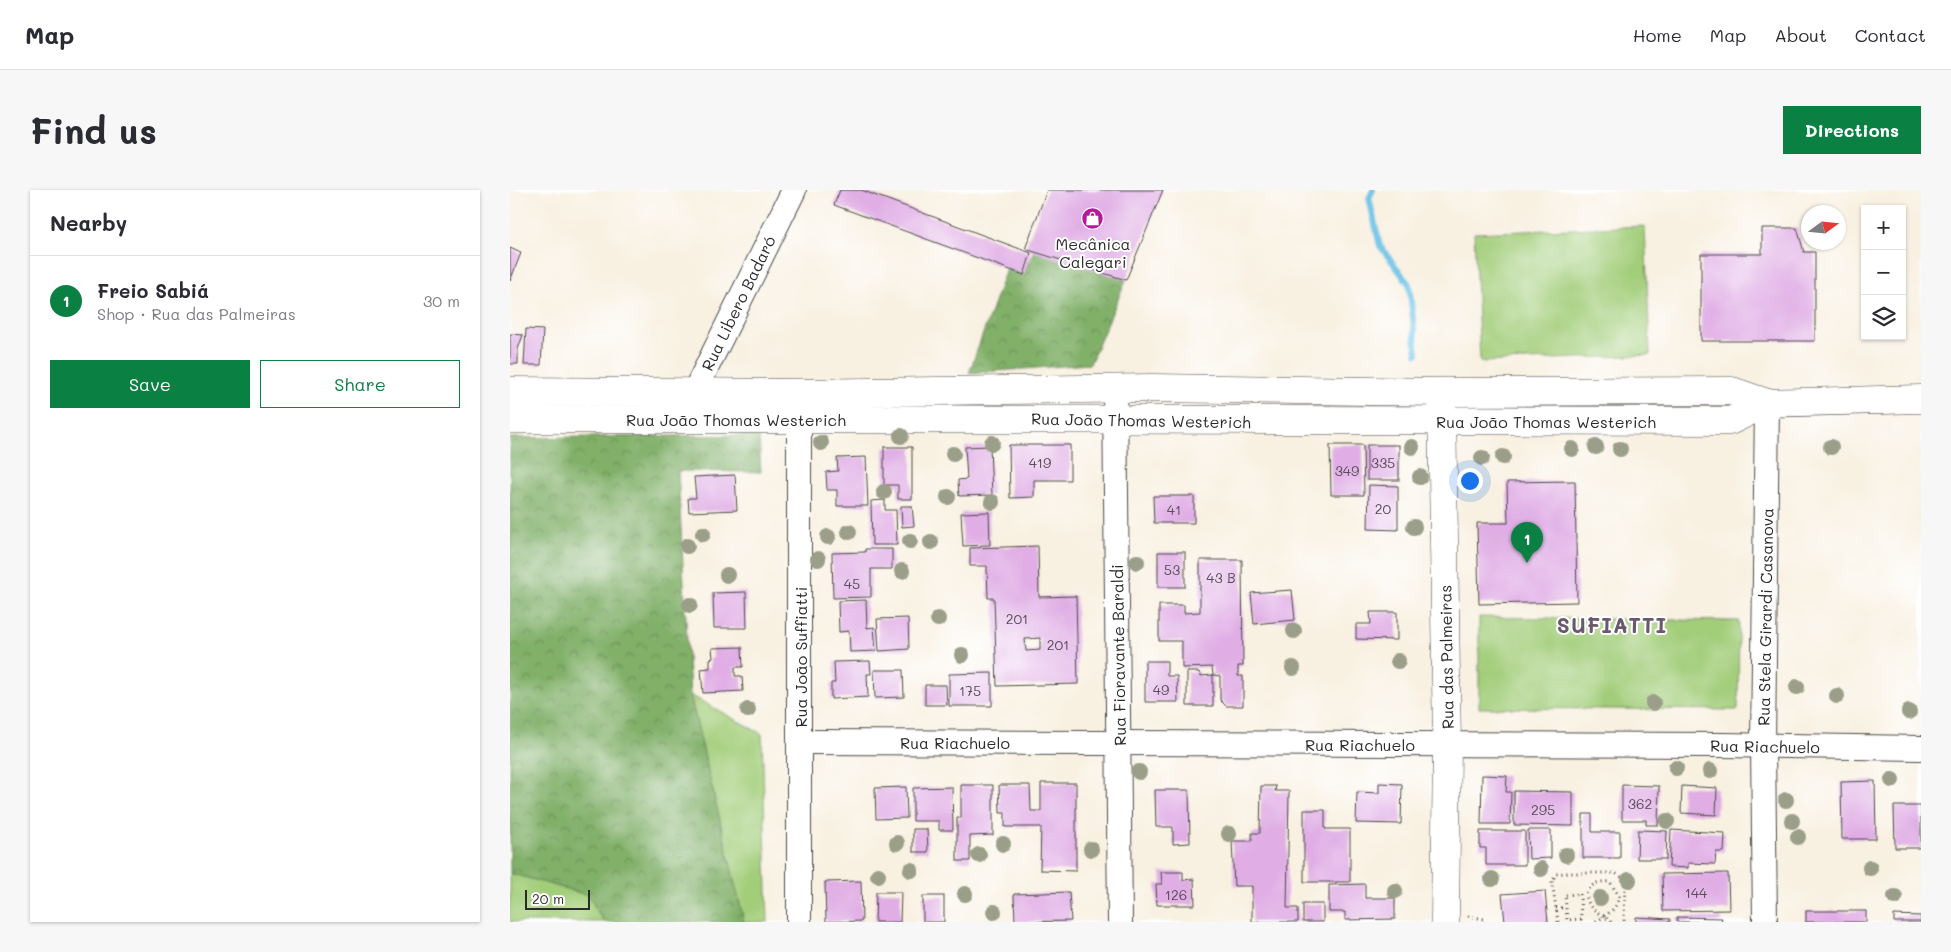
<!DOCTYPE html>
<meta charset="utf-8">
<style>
body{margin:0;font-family:Mali,sans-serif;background:#f7f7f7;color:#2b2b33}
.controls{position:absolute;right:15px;top:15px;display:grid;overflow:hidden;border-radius:0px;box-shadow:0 1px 4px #0004}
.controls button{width:45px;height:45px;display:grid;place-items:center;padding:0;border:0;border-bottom:1px solid #e1e1e2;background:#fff;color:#2b2b33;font:25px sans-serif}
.compass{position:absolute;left:1291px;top:15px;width:45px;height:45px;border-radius:50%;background:#fff;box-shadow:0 1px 4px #0004;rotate:75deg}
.scale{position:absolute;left:15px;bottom:12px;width:65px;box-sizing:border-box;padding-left:5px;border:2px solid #2b2b2b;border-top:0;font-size:14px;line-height:18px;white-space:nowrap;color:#2b2b2b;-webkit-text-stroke:4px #fff;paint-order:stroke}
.you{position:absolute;left:959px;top:290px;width:18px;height:18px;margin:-12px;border:4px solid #fff;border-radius:50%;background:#1a73e8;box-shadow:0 0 0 8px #1a73e833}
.badge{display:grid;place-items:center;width:32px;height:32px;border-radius:50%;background:#0b8043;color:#fff;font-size:16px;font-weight:700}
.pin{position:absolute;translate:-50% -41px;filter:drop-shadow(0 1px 2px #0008)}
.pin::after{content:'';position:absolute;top:26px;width:18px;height:15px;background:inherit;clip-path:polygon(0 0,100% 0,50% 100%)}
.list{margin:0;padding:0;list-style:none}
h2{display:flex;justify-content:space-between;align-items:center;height:65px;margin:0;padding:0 20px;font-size:21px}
h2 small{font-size:16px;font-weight:400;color:#7c7c81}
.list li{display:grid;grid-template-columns:32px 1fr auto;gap:15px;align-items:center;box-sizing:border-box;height:90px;padding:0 20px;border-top:1px solid #e1e1e2}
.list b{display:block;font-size:19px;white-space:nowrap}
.list p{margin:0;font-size:16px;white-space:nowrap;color:#7c7c81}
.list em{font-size:16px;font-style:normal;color:#7c7c81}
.actions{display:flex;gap:10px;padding:15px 20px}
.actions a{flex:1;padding:11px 0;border:1px solid #0b8043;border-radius:0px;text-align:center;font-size:18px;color:#0b8043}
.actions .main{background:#0b8043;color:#fff}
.icon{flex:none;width:28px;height:28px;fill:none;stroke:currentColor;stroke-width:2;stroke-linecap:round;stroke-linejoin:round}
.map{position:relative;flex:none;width:1411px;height:732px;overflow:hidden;border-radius:0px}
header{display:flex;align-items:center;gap:30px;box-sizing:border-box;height:70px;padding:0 25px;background:#fff;border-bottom:1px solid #e1e1e2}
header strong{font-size:24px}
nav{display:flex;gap:28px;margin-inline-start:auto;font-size:18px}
.intro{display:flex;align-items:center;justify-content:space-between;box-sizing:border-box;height:120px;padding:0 30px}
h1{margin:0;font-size:35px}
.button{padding:12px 22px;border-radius:0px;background:#0b8043;color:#fff;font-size:18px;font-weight:700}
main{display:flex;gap:30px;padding:0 30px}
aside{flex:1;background:#fff;border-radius:0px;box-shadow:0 1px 4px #0004}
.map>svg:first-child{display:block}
.green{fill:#a2cd79;stroke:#667c52}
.forest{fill:url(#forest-crowns);stroke:#566e4a}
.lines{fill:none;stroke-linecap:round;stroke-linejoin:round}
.stream{stroke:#69c1e6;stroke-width:6}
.building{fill:#e0aee5;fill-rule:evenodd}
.minor-casing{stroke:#4a4946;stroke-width:26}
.tertiary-casing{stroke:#4a4946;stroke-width:29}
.path{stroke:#4a4946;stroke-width:3;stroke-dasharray:1 4;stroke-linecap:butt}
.minor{stroke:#fff;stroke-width:24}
.tertiary{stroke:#fff;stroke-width:28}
.tree{fill:#9b9f89}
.labels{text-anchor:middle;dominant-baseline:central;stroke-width:4;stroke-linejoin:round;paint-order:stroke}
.number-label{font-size:14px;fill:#584c5a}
.poi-label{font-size:16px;fill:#2b2b2b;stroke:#fff}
.street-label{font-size:16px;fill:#2b2b2b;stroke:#fff}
.district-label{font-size:21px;font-weight:bold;letter-spacing:1px;fill:#6a596c;stroke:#fff}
</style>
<header>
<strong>Map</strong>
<nav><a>Home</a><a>Map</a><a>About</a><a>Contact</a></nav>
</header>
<div class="intro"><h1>Find us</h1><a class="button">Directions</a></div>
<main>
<aside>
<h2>Nearby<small></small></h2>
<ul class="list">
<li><span class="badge">1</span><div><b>Freio Sabiá</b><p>Shop · Rua das Palmeiras</p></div><em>30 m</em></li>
</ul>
<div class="actions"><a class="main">Save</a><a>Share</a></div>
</aside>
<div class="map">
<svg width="1411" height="732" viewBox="0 0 1411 732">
<defs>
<pattern id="forest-crowns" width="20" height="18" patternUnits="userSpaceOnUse" patternTransform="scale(1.25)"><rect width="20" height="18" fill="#81b069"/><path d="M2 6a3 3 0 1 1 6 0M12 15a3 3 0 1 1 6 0" fill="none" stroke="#6a8f57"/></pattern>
</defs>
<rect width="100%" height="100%" fill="#fff"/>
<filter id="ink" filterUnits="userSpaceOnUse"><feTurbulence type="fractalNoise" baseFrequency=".02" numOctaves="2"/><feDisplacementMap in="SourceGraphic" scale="10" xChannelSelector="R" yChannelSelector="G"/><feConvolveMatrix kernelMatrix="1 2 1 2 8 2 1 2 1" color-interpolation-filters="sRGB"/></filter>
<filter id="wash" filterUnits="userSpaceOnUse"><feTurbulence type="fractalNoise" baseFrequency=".0096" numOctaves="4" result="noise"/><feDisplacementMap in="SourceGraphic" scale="20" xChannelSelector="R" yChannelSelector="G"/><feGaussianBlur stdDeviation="1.12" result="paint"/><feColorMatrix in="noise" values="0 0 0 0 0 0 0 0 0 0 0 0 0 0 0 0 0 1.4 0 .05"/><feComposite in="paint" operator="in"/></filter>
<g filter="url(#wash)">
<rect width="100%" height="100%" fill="#f8f0e0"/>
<g class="green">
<path d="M1135,36L1140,165L970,172L964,43Z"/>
<path d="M969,427L1229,431L1228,520L969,518Z"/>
<path d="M180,505L252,544L258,732H234Z"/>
<path d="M0,683L78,705L94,732H0Z"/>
</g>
<g class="forest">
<path d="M524,61L616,90L580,174L459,183L496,79L513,85Z"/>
<path d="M249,245L251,282L168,281L180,505L234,732H94L78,705L0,683V248Z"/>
</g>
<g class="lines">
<path class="stream" d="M863,0L859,8L870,56L899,94L907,164"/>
</g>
<g id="blocks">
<g class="building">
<path d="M330,0H351L521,63L514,85L324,15Z"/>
<path d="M537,0H653L616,90L515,59Z"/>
<path d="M1252,38H1287L1294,62H1305V151H1191V64H1252Z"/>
<path d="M0,58L11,63L0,91Z"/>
<path d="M16,139L33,140L31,175H14Z"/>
<path d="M0,144L13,145L8,159V174H0Z"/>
<path d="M499,255H560V290H524V307L500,308Z"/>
<path d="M820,255H853L854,305H821Z"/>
<rect x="857" y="255" width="32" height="35"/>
<path d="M480,256L482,305L449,306L448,290L457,289L455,257Z"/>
<path d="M374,257H402V309H388V295H374Z"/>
<path d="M356,267L358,316H327V300H317L316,282L328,281L327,268Z"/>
<path d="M225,285L227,320L179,322L178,308H186L184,287Z"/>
<path d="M1065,291L1067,412L969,414L967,333H998L997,292Z"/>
<path d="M859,295L888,296V340L858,339Z"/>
<path d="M643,306H684V333H644Z"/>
<path d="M375,310V320H386L387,355H362L361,311Z"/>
<path d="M391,316H402L404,336L392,337Z"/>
<path d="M479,322L480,355L453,356L451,323Z"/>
<path d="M528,356L529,407L566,406L568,494L487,496L484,408H478L477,376H460V358ZM530,448V460L516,461L515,449Z"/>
<path d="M355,359H382V379H361V407L323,408L322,363L355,362Z"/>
<rect x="648" y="362" width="27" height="35"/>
<path d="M690,370H732L733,476H728V486H733V516H716L710,510V486L703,485V516H677V482H689L690,486L703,485L702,477L672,478V451H649V415H674V423L690,422Z"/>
<path d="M782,400L785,430L744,434L741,403Z"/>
<path d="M236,402L237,438H204L203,403Z"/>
<path d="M356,410L357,438L364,437L366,461L340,462L339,441L329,442L328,411Z"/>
<path d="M860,422H887V450L846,449V434H861Z"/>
<path d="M398,428L399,459L369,461L367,429Z"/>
<path d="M232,457L233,477H225V486H232L233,501L193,503L191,479L200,478V469L203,468L202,458Z"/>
<path d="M360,471L361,484H357L358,507L321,509V493H325L324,472Z"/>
<path d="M635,471H657V486H667L668,512H635Z"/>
<path d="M364,480H393L394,507L365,508Z"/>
<path d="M482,483V516H439V484Z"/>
<path d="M415,495H436L437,515H415Z"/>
<path d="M972,585L997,586L996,602H1001L1000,634H971Z"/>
<path d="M1365,591L1366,649H1332L1331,592Z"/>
<path d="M531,593H566V681L530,680L531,637H495V623H490L489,595H520L521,621H531Z"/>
<path d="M869,593L892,594L891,634L846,633L847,602L869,603Z"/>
<path d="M451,595H483V645L460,646V671H447V628H451Z"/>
<path d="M1112,595L1149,596L1148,635H1136V630H1112Z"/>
<path d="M751,596H766L765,601H779L777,718H788V732H742V696H724L722,651H742V643H750Z"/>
<path d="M1172,596L1207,598L1206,625L1171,623Z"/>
<path d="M396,597L397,628L366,629L365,598Z"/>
<path d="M442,597L443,640H429V631H403V598Z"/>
<path d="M645,600H679L680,653L663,654V637H646Z"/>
<path d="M1004,601L1063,602V636L1004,635Z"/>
<path d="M1384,616H1411V658H1385Z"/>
<path d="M794,620H815V639H840V692H794Z"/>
<path d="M1073,624H1082V642H1110V668H1073Z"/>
<path d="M403,639H417L418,662H403Z"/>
<path d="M1018,640H1041V668L1019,669Z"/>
<path d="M1128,640L1157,641L1156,669H1127Z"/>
<path d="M1161,640L1215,643L1214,662H1206L1205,674L1178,673V678L1159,677Z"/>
<path d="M970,641H1015V675H976V658H970Z"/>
<path d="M651,682H673V690L684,689L685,715H647L646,694H652Z"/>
<path d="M1218,683L1219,720L1153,721L1152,684Z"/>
<path d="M351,691L352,731L316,732L315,692Z"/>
<path d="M855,694V708H885V729L835,730V722H819V695Z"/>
<path d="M1035,701L1038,732H995L992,704Z"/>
<path d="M366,702H391L390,732H365Z"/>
<path d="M559,702L561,731L505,732L504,704Z"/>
<rect x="413" y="706" width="21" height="26"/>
<rect x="793" y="714" width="20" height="18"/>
<rect x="1296" y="721" width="60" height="11"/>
<path d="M1384,725L1411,726V732H1384Z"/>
<path d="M1126,727L1160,729V732H1126Z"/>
<path d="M1167,727L1212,728L1211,732H1167Z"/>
</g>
</g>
</g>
<g filter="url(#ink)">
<use href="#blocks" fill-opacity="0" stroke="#4a4946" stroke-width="1"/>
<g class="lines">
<defs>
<g id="minor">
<path d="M605,198L610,732"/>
<path d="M289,211V732"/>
<path d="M184,219V203L284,0"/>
<path d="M290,552L1212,555L1411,558"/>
<path d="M1255,732L1253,555L1257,213"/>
</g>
<g id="tertiary">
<path d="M0,201L289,203L642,198L931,202L1222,201L1257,213L1411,209"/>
<path d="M932,214L937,555L935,732"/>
<path d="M0,229C407,228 813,231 1220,231L1257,213"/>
</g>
</defs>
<use href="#minor" class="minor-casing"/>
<use href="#tertiary" class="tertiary-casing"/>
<g class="path">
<path d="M1070,704L1071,729L1057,730L1055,705Z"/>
<path d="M1046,718H1056"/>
<path d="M958,726L974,729L976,732"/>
<path d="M1048,732L1042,691L1046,684L1054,683H1105L1113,688L1115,696L1114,732"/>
<path d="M1086,732C1097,724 1107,720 1109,706L1100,692C1088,691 1082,693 1076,704C1080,725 1089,720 1101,732"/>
</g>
<use href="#minor" class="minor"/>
<use href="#tertiary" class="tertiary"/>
</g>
<g class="tree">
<circle cx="391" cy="246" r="8"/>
<circle cx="311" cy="253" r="8"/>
<circle cx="482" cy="253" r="8"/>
<circle cx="902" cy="257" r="8"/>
<circle cx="1086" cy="257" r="8"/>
<circle cx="1321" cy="257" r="8"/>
<circle cx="1062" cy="259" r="8"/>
<circle cx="1110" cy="259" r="8"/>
<circle cx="443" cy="264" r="8"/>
<circle cx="993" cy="267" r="8"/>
<circle cx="972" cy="268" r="8"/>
<circle cx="910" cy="287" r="8"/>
<circle cx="374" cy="302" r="8"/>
<circle cx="438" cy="307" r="8"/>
<circle cx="482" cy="312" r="8"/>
<circle cx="904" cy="337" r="8"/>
<circle cx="339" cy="342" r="8"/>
<circle cx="193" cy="344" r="8"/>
<circle cx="318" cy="347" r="8"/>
<circle cx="400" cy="351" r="8"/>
<circle cx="421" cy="352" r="8"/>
<circle cx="177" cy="356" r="8"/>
<circle cx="308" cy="369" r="8"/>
<circle cx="627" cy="372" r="8"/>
<circle cx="392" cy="381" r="8"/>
<circle cx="217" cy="385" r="8"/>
<circle cx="180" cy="415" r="8"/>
<circle cx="428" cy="429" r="8"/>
<circle cx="784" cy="441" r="8"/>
<circle cx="452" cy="465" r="8"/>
<circle cx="888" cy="471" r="8"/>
<circle cx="783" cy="478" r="8"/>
<circle cx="1287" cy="497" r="8"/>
<circle cx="1327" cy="506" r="8"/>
<circle cx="1143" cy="513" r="8"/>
<circle cx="238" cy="520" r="8"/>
<circle cx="1399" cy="522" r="8"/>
<circle cx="1166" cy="578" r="8"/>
<circle cx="1200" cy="581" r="8"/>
<circle cx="629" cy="582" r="8"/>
<circle cx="1382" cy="590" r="8"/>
<circle cx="1276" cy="610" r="8"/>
<circle cx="1157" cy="631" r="8"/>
<circle cx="1282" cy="631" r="8"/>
<circle cx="719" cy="644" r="8"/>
<circle cx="1288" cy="647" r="8"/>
<circle cx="387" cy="653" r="8"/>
<circle cx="493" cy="654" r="8"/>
<circle cx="581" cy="659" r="8"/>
<circle cx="469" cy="665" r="8"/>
<circle cx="1056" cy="665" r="8"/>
<circle cx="1360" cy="678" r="8"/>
<circle cx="1031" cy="679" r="8"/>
<circle cx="401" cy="680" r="8"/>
<circle cx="368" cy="685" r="8"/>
<circle cx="982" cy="689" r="8"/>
<circle cx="1119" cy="690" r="8"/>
<circle cx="885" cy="701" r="8"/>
<circle cx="455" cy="704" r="8"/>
<circle cx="1385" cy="707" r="8"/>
<circle cx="1090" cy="708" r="8"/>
<circle cx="484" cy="722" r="8"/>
</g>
</g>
<defs>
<symbol id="shop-disc" viewBox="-11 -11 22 22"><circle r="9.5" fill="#b5179e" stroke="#fff"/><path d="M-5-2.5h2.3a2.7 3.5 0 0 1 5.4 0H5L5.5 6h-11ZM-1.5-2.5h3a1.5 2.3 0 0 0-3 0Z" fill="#fff"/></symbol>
</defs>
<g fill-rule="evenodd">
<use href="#shop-disc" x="570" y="16" width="25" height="25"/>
</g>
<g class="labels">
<g class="number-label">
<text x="530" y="272">419</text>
<text x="873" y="272">335</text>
<text x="837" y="280">349</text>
<text x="873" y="318">20</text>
<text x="664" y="319">41</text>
<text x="662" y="379">53</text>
<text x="711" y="387">43 B</text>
<text x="342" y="393">45</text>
<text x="507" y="428">201</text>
<text x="548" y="454">201</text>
<text x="651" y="499">49</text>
<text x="460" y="500">175</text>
<text x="1130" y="613">362</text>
<text x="1033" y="619">295</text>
<text x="1186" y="702">144</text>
<text x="666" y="704">126</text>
</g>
<g class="poi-label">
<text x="583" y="53">Mecânica<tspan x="583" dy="18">Calegari</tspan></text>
</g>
<g class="street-label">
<text transform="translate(228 113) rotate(-64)">Rua Libero Badaró</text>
<text x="226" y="229">Rua João Thomas Westerich</text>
<text transform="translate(631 230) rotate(1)">Rua João Thomas Westerich</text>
<text x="1036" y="231">Rua João Thomas Westerich</text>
<text transform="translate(1255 427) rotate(-89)">Rua Stela Girardi Casanova</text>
<text transform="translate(608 465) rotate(-91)">Rua Fioravante Baraldi</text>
<text transform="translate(290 467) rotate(-90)">Rua João Suffiatti</text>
<text transform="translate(936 467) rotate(-91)">Rua das Palmeiras</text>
<text x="445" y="552">Rua Riachuelo</text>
<text x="850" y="554">Rua Riachuelo</text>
<text transform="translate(1255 556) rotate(1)">Rua Riachuelo</text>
</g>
<g class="district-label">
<text x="1102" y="434">SUFIATTI</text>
</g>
</g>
</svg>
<div class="controls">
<button>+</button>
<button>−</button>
<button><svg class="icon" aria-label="layers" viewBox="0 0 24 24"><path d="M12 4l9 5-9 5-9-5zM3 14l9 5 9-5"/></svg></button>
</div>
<svg class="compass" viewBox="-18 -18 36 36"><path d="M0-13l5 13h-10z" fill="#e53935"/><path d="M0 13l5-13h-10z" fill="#7c7c81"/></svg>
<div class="scale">20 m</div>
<div class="you"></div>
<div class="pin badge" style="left:1017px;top:373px">1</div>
</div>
</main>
